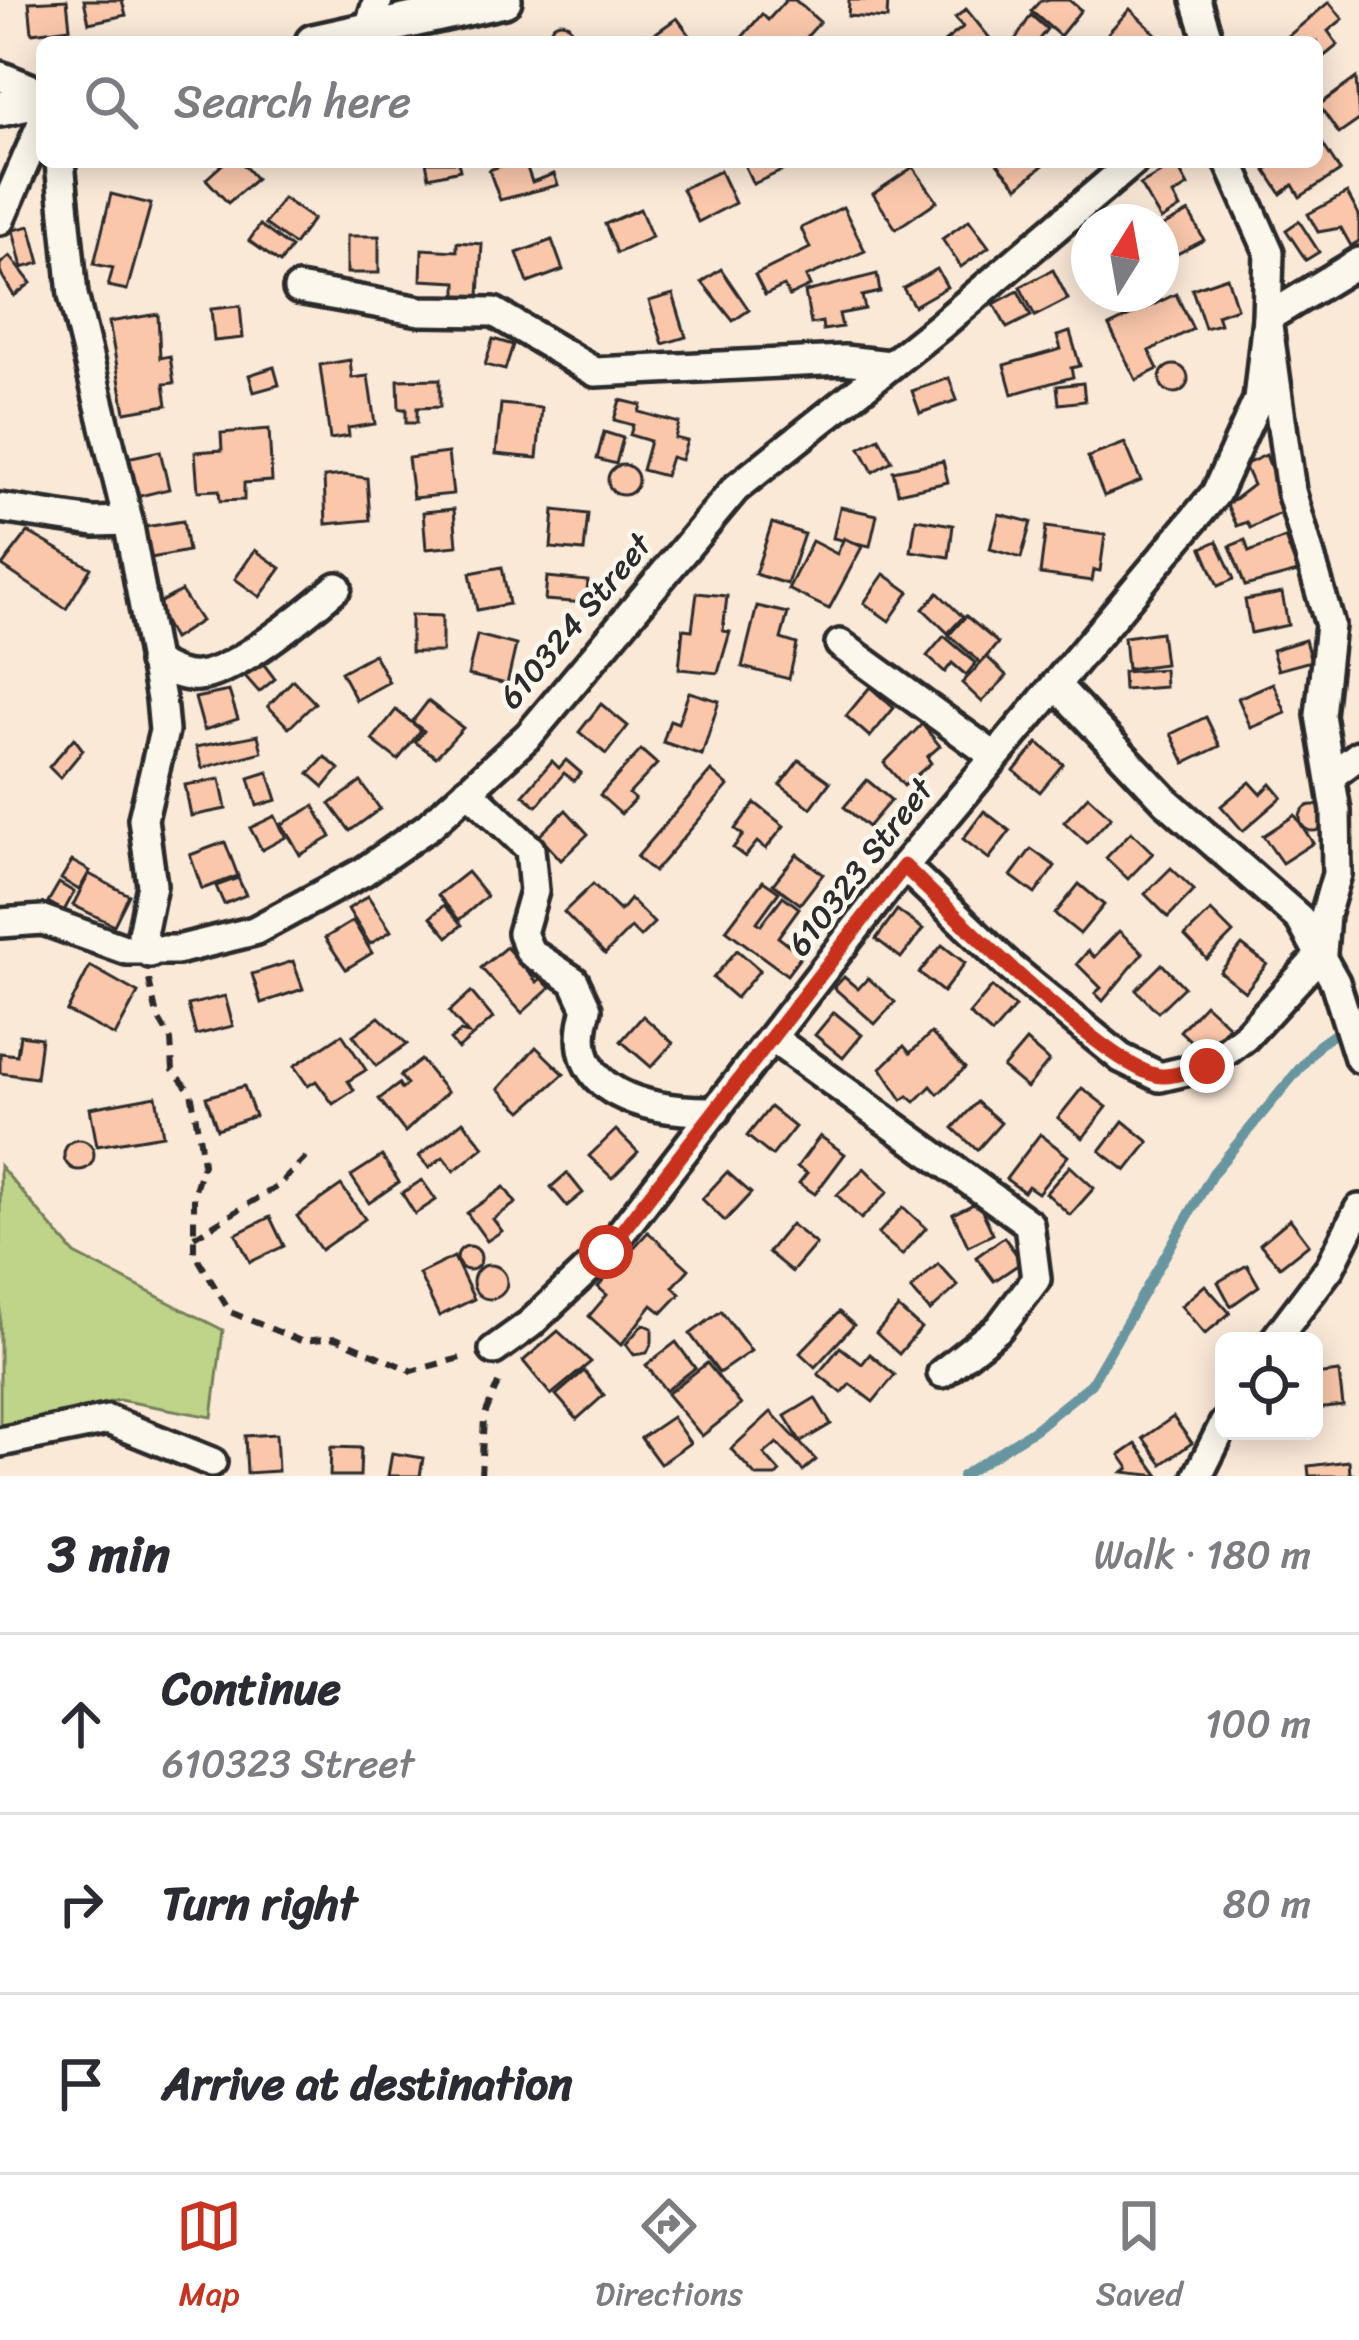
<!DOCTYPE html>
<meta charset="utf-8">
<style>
body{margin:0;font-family:Sriracha,sans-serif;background:#f7f7f7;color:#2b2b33}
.controls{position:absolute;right:36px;bottom:36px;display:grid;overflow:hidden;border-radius:18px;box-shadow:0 6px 30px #0003}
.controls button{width:108px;height:108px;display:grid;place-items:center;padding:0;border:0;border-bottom:3px solid #e1e1e2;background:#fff;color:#2b2b33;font:60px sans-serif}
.compass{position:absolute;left:1071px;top:204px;width:108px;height:108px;border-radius:50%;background:#fff;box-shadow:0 6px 30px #0003;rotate:11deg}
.stop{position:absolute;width:36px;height:36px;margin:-27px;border:9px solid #c8321e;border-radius:50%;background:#fff}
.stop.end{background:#c8321e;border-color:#fff;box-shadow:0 3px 12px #0008}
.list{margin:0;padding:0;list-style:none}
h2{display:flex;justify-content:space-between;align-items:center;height:156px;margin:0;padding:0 48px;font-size:51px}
h2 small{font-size:39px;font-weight:400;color:#7c7c81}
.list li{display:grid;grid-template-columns:78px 1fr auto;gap:36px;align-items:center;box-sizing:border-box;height:180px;padding:0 48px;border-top:3px solid #e1e1e2}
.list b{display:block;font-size:45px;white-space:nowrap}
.list p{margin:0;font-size:39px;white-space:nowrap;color:#7c7c81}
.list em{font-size:39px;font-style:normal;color:#7c7c81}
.icon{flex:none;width:66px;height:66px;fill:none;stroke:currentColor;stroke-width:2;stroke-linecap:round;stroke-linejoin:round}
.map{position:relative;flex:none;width:1359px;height:1476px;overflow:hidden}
.search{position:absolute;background:#fff;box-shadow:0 6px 30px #0003;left:36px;right:36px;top:36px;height:132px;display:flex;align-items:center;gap:30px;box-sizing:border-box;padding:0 42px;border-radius:18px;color:#7c7c81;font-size:45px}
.sheet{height:696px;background:#fff}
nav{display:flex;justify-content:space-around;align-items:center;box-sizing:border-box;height:168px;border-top:3px solid #e1e1e2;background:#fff;font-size:33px;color:#7c7c81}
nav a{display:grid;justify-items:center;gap:6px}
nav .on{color:#c8321e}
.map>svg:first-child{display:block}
.green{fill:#bed489;stroke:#74805a;stroke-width:3}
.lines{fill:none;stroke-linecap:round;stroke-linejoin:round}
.stream{stroke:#6796a0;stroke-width:10}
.building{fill:#fac7ab;stroke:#2b2b2b;stroke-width:3}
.minor-casing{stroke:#2b2b2b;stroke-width:36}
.tertiary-casing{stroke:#2b2b2b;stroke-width:42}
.path{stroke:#2b2b2b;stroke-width:6;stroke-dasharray:12 9;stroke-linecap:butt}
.minor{stroke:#fbf7ec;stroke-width:27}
.tertiary{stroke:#fbf7ec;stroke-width:33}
.route{stroke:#c8321e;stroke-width:15}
.labels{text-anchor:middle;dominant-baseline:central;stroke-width:9;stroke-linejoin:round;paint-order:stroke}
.street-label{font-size:33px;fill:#2b2b2b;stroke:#fbf7ec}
</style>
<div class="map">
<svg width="1359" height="1476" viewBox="0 0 1359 1476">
<rect width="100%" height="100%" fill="#fbe9d8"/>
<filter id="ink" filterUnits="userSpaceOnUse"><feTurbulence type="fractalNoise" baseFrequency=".00833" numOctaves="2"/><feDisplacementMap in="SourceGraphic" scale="24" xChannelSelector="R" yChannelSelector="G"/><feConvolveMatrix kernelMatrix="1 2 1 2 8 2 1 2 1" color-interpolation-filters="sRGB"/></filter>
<g filter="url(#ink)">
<path class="green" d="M0,1166L75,1254L223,1330L212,1417L119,1400L0,1427Z"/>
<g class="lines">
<path class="stream" d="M962,1476L1035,1429L1091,1384L1213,1173L1319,1045L1347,1025"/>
</g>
<g class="building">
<path d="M67,0L70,28L32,33L29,2Z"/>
<path d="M84,0H122L126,15L89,23Z"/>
<path d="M786,0H795L820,22L802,42H738L762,14L768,20Z"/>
<path d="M849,0H888L887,19L848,16Z"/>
<path d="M1041,0H1069L1081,10L1060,36L1031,11Z"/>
<path d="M1329,2L1343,19L1328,31L1338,45L1317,62V42H1281Z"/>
<path d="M966,9L993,42H944L963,27L955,18Z"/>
<path d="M1130,9L1159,37L1155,42H1119L1108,33Z"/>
<path d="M1031,15L1047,29L1037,42H1014Z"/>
<path d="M677,18L695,42H648L646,40Z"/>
<circle cx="561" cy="33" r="11"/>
<path d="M1356,78L1359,120L1339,134L1319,105Z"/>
<path d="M1317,135L1340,171L1300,197L1293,185L1281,194L1266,171L1275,162H1317Z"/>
<path d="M225,162H241L256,179L228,203L206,179Z"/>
<path d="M426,162H458L460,170L429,177Z"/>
<path d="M512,162H525L532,182L554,174L558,185L500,200L489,170Z"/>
<path d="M743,162H783L786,169L753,184Z"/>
<path d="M996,162H1047L1018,187Z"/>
<path d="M1176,164L1188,186L1173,195L1180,208L1161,220L1140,185Z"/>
<path d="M913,167L937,201L896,229L873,194Z"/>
<path d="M720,171L735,203L698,222L682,189Z"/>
<path d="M1347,193L1359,215V241L1351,246L1341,228L1318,232L1308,214Z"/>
<path d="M111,194L151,204L127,290L108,286L113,268L94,264Z"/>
<path d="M283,198L313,219L294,245L265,224Z"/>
<path d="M843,207L865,251L806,277L810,286L789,296L784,286L765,295L755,275L810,248L801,228Z"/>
<path d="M640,209L652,237L617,253L605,224Z"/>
<path d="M1189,212L1204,240L1171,257L1161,227Z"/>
<path d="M969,220L989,247L961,267L942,239Z"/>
<path d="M1299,221L1319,252L1306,260L1286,230Z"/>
<path d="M260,225L291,248L280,263L249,241Z"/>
<path d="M30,226L40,263L22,268L13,230Z"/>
<rect x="347" y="236" width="32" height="37"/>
<path d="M552,240L563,270L528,283L517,253Z"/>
<path d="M457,242L482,244L479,297L457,296V282L421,280L422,249L457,251Z"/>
<path d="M10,256L31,283L14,296L0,272V264Z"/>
<path d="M721,269L749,310L733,321L702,282Z"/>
<path d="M937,269L947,287L914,306L903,288Z"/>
<path d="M1053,270L1068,299L1035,316L1020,287Z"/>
<path d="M877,274L880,292L862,296L865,309L839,314L842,327L823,330L822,322L811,324L805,292Z"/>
<path d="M1227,277L1237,308L1217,315L1220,324L1205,328L1192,289Z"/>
<path d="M1018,291L1031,316L1007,328L994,304Z"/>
<path d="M673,294L686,337L663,344L649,301Z"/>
<path d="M1176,294L1193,329L1149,351L1158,369L1136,380L1109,326Z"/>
<path d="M240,306L243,338L214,341L211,309Z"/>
<path d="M158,314L160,358L170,356L174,383L164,384L167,405L125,412L109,322Z"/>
<path d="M1070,332L1080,366L1071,368L1073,377L1012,394L1004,365L1061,349L1057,336Z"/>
<path d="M493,339L513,345L505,370L485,365Z"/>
<path d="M350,360L352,378L368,376L375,424L348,428L349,436L330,439L320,365Z"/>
<circle cx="1174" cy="379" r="14"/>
<path d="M274,367L279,385L254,392L249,375Z"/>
<path d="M949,378L957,400L920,413L912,391Z"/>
<path d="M440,379V407L417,408V423H406V409H399L398,380Z"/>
<path d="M1083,383L1085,401L1059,404L1057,386Z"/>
<path d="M620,400L641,405L639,412L679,423L675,438L687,441L681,460L671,457L665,476L642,470L650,441L630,435L633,425L614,420Z"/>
<path d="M501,404L542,408L537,458L496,454Z"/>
<path d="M269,429L272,481L244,483V500L220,501L219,490L198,491L195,452L222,450L221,433Z"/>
<path d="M604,432L623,438L616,464L597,459Z"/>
<path d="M879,438L892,461L873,472L860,448Z"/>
<path d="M1125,443L1141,481L1104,496L1088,457Z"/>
<path d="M160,451L169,489L136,497L127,458Z"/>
<path d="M448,453L453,494L413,498L408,458Z"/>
<path d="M1266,455L1287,510L1250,528L1247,522L1237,526L1227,505L1253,485L1244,465Z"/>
<path d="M943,461L948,482L898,493L893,471Z"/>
<circle cx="623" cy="480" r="15"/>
<path d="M344,475L367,478L370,520L326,524L324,477Z"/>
<path d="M840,507L877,515L870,546L833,538Z"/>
<path d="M454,509L457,546L426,549L423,512Z"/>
<path d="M554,510L588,514L584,551L551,548Z"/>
<path d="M999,514L1031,522L1021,558L990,549Z"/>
<path d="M916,519L953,525L949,557L911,551Z"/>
<path d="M183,521L188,551L151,558L145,527Z"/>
<path d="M772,523L804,534L787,584L755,574Z"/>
<path d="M1046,527L1105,535L1100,571L1094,570L1092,581L1040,574Z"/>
<path d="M28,532L91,568L66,609L2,566Z"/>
<path d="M844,538L862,547L829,609L788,589L812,541L837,554Z"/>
<path d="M1285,538L1298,572L1245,586L1230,546L1245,540L1249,552Z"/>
<path d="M1217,541L1234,579L1218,586L1202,548Z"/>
<path d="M255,550L281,568L260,597L235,579Z"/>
<path d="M502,567L509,604L477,610L470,573Z"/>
<path d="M884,574L909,592L889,621L864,603Z"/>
<path d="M547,577L588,581L586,603L545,600Z"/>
<path d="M181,591L201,621L173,639L155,605Z"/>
<path d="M697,593L727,596L723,631L730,632L718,673L679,669L683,629L692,630Z"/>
<path d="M938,593L963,617L948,633L923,609Z"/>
<path d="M1282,593L1288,625L1251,633L1245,600Z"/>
<path d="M757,606L788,613L781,639L797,644L789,679L742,667Z"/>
<path d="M411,615L442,616V652H411Z"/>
<path d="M966,616L998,643L981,663L949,635Z"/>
<path d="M1161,632L1165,664L1127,669L1124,637Z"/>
<path d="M477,635L516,645L507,684L468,675Z"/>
<path d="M944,636L976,663L966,675L952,663L945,672L927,656Z"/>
<path d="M1305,640L1311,661L1278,670L1272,650Z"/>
<path d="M374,654L389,682L356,700L341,672Z"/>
<path d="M987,657L1007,676L982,702L962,683Z"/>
<path d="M262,662L275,679L259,692L245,676Z"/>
<path d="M1164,669L1165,687L1124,690L1123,672Z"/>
<path d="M293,680L315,703L289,728L268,706Z"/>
<path d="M1273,683L1286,713L1251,728L1238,698Z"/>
<path d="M870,687L894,708L870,737L846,716Z"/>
<path d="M229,691L238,719L204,730L195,698Z"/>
<path d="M689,692L719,701L702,755L663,742L670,720L678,723Z"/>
<path d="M428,701L463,728L436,757L415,742L424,731L412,722Z"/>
<path d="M601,704L628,726L606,754L579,732Z"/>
<path d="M396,710L421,730L398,760L372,740Z"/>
<path d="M1206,717L1220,746L1185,763L1171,734Z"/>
<path d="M922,724L940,746L927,757L931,763L904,786L884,763Z"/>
<path d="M258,735L262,752L202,768L196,747Z"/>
<path d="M74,738L83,750L60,778L49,767Z"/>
<path d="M1038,743L1063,764L1040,792L1014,771Z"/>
<path d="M641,750L657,764L629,794L635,799L621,814L600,795Z"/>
<path d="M325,757L339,769L324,787L309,774Z"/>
<path d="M566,760L581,773L574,781L564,773L537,806L523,795L552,761L559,768Z"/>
<path d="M799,760L830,782L811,808L780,785Z"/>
<path d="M711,771L728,786L654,872L637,857Z"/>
<path d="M268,772L277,800L257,806L249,778Z"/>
<path d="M220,779L226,809L191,816L185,785Z"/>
<path d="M867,780L891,800L868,827L844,807Z"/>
<path d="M361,782L380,809L350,831L330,804Z"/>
<path d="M1250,782L1261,794L1271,784L1282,797L1243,831L1221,806Z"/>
<path d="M1088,796L1111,817L1087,843L1064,822Z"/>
<path d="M755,803L784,826L766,849L757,842L745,857L733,848L743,835L735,829Z"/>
<circle cx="1313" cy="818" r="13"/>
<path d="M314,806L331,837L300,855L282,824Z"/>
<path d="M566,810L588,834L561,860L539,836Z"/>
<path d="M984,811L1010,831L989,859L963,839Z"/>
<path d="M1295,815L1313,843L1282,863L1263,836Z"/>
<path d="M275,816L286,837L262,850L250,828Z"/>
<path d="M1131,832L1153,853L1128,879L1106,858Z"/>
<path d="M225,842L238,876L202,889L190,855Z"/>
<path d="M1031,849L1055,866L1035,894L1011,876Z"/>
<path d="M797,854L823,874L800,904L773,884Z"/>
<path d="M72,861L90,871L79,890L61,879Z"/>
<path d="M1171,868L1194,890L1168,917L1145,894Z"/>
<path d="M467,872L487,896L459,920L438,895Z"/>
<path d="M89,874L129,895L114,925L73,905Z"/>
<path d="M238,878L246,895L224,904L216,886Z"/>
<path d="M763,881L779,892L757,922L761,925L783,896L799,908L778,937L802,955L787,975L726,930Z"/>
<path d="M59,883L74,892L64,911L48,902Z"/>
<path d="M593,884L620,911L630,899L654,923L640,937L631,928L605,954L564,912Z"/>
<path d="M1079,884L1104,905L1080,934L1055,914Z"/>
<path d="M368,896L391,931L370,944L348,909Z"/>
<path d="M444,905L462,925L448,937L431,917Z"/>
<path d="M897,910L923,929L901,958L876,939Z"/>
<path d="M1211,911L1233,933L1207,959L1185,936Z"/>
<path d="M353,921L372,953L346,969L325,938Z"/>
<path d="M1119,931L1143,953L1103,1001L1095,993L1101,988L1077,964L1088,951L1094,957Z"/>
<path d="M942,945L965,963L943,992L919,973Z"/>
<path d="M1242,945L1267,964L1245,992L1220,972Z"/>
<path d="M506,947L537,982L541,978L550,988L522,1013L481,968Z"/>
<path d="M737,950L760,970L736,998L713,978Z"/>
<path d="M293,961L303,989L261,1003L252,974Z"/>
<path d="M1162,964L1184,987L1158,1012L1136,990Z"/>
<path d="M90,966L138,993L115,1036L67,1011Z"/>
<path d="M844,977L858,989L868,978L895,1002L875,1024L834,988Z"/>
<path d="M992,987L1015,1007L992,1034L969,1014Z"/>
<path d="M471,992L493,1018L458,1049L450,1040L460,1032L468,1034L449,1012Z"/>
<path d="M225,996L233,1026L196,1035L188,1005Z"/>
<path d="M1205,1004L1229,1026L1204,1053L1180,1031Z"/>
<path d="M834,1012L862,1035L843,1058L815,1035Z"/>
<path d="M643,1016L673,1043L651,1067L621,1041Z"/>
<path d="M379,1017L407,1044L376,1066L353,1035Z"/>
<path d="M931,1033L965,1068L938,1094L931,1086L915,1102L908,1096L902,1100L881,1068L904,1046L910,1053Z"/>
<path d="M342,1034L366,1070L348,1081L354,1090L333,1104L316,1081L308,1086L294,1066Z"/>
<path d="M20,1035L41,1038L36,1078L0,1073V1053L17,1055Z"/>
<path d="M1026,1041L1049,1061L1027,1088L1003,1068Z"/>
<path d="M536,1047L564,1074L522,1111L499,1089Z"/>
<path d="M421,1060L447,1092L405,1132L379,1099L399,1084L402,1089L407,1084L400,1076Z"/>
<path d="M244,1086L255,1116L217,1129L206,1097Z"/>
<path d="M1082,1088L1107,1107L1083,1138L1058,1118Z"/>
<path d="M156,1096L163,1135L97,1146L90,1108Z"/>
<path d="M977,1102L1001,1123L977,1150L953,1128Z"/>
<path d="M770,1107L795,1127L772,1156L747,1136Z"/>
<path d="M463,1121L484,1147L454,1171L443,1157L429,1168L419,1156Z"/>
<path d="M1123,1121L1149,1142L1126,1171L1100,1151Z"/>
<path d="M616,1130L638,1152L612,1178L589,1156Z"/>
<path d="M1040,1134L1068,1156L1038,1193L1028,1186L1024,1192L1006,1179Z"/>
<path d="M820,1136L845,1154L815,1194L799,1183L807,1173L797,1167Z"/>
<circle cx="79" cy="1155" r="15"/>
<path d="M382,1156L399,1182L369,1203L351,1176Z"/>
<path d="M1070,1166L1094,1188L1070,1215L1046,1193Z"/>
<path d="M864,1168L888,1192L861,1219L837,1195Z"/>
<path d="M727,1172L751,1193L725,1221L702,1199Z"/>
<path d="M567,1173L583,1193L567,1206L551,1187Z"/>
<path d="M422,1180L436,1200L415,1214L402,1193Z"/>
<path d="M341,1185L365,1219L321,1250L297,1216Z"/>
<path d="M504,1187L516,1203L493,1219L502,1231L487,1241L467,1213Z"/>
<path d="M978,1202L993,1234L968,1246L953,1214Z"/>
<path d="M903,1207L926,1228L902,1255L878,1234Z"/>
<path d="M270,1217L284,1246L250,1262L236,1234Z"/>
<path d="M1290,1219L1309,1244L1280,1267L1260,1244Z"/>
<path d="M791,1224L816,1244L792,1272L768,1252Z"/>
<path d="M648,1232L689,1269L673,1287L680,1294L662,1313L652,1305L621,1345L589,1316L607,1295L598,1287Z"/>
<path d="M1004,1237L1022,1262L994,1281L976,1257Z"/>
<circle cx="469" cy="1258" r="12"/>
<path d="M454,1257L474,1299L439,1316L419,1274Z"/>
<path d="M938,1264L958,1286L930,1311L911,1289Z"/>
<path d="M1247,1265L1259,1286L1231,1306L1218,1282Z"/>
<circle cx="490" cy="1282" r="17"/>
<path d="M1205,1285L1230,1313L1205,1334L1181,1306Z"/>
<path d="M898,1308L921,1328L899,1354L876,1333Z"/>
<path d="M721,1311L751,1351L719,1373L690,1334Z"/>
<path d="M839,1312L854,1325L815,1367L800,1353Z"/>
<path d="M643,1324L652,1328V1342L647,1353L634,1355L626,1344Z"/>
<path d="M558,1331L591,1362L551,1395L523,1361Z"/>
<path d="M676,1342L695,1368L666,1391L646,1365Z"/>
<path d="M840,1347L862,1364L870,1354L895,1375L873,1402L850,1384L842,1393L818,1374Z"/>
<path d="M707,1363L741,1405L702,1436L667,1394Z"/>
<path d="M584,1371L604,1395L577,1419L556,1395Z"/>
<path d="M1339,1372L1343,1406L1314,1409V1375Z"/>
<path d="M815,1398L831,1424L801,1442L785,1416Z"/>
<path d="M771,1412L816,1460L803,1471L777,1443L764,1454L780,1472L776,1476H756L731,1449Z"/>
<path d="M672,1417L690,1443L660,1464L641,1438Z"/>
<path d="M1173,1417L1192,1443L1162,1464L1143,1438Z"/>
<path d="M276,1434L278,1471L247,1473L245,1436Z"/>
<path d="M1136,1444L1159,1476L1123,1472L1129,1468L1120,1455Z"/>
<path d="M331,1447L361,1448L360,1476H330Z"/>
<path d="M392,1453L423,1458L420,1476H388Z"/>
<path d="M1349,1461L1350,1474L1359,1476H1309L1308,1466Z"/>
</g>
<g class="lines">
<defs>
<g id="minor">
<path d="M1196,0L1209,42"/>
<path d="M368,30L378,0"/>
<path d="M0,76L42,93"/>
<path d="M60,162L73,295L128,521L161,699L164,731L143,819L152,885L142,934L150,953"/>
<path d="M0,220L42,123"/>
<path d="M298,289L420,311L494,312L595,372L844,360L890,365"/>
<path d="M0,508L94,522L128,521"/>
<path d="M840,644L994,756"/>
<path d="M153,662C167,669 182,678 198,676C235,673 309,611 337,587"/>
<path d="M1056,685L1166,801L1300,919L1335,982L1359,1058"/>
<path d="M1331,776L1359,755"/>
<path d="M468,790L530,849L534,891L522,933L530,952L574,981L587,1009C560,1095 652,1112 716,1111"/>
<path d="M904,866L1011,968L1121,1058L1160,1077L1207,1066L1245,1037L1322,953L1325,915L1337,874L1336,811L1320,715L1330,625L1291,491L1267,318L1359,262"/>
<path d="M0,923L43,920L127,950H177L254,931L363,872L429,826L529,735L735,489L940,326L1133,162"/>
<path d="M772,1038L1029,1224L1036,1279L999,1328L942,1373"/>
<path d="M1274,1341L1330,1267L1359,1209"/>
<path d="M494,1350L530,1324L606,1252L904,866L1216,493L1258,400L1267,318L1269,252L1229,162"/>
<path d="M0,1442L108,1420L212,1462"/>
<path d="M1198,1476L1224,1424"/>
</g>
<g id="tertiary">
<path d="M313,42L504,0"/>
<path d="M0,109L42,100"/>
</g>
</defs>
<use href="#minor" class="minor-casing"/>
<use href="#tertiary" class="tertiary-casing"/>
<g class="path">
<path d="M149,980L157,1016L171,1040L173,1070L191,1092L200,1141L203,1164L194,1193V1252L230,1312L301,1341L336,1338L412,1371L464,1357"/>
<path d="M194,1237L278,1186L310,1153"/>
<path d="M481,1476L484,1417L501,1376"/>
</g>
<use href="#minor" class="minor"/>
<use href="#tertiary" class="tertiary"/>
</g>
</g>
<g class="lines" filter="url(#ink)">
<path class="route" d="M606,1252L904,866C946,906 1112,1074 1162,1076C1175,1077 1194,1069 1207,1066"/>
</g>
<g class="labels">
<g class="street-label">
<text transform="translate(575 621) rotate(-50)">610324 Street</text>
<text transform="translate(860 867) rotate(-52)">610323 Street</text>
</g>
</g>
</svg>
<div class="controls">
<button><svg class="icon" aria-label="locate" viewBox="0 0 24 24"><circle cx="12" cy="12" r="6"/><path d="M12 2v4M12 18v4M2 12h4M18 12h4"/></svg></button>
</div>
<svg class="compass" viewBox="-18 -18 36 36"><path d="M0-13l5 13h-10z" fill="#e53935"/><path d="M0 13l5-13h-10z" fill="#7c7c81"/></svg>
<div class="stop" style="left:606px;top:1252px"></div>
<div class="stop end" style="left:1207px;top:1066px"></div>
<div class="search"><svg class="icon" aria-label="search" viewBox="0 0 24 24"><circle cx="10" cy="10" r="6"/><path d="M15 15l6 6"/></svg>Search here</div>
</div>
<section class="sheet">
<h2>3 min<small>Walk · 180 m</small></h2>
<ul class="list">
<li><svg class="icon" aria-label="ahead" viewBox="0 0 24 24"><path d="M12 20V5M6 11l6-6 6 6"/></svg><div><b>Continue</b><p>610323 Street</p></div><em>100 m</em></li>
<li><svg class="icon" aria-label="right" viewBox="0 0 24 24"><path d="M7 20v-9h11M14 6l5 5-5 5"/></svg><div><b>Turn right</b></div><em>80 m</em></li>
<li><svg class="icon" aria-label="arrive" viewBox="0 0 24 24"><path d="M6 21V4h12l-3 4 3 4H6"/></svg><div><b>Arrive at destination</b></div></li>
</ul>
</section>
<nav>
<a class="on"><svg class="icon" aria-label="map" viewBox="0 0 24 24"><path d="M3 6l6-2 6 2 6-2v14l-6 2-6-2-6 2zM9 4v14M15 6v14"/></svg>Map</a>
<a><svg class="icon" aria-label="directions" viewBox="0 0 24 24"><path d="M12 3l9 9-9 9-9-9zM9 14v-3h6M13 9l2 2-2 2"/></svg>Directions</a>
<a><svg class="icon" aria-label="saved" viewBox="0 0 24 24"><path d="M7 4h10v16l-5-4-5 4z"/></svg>Saved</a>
</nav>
